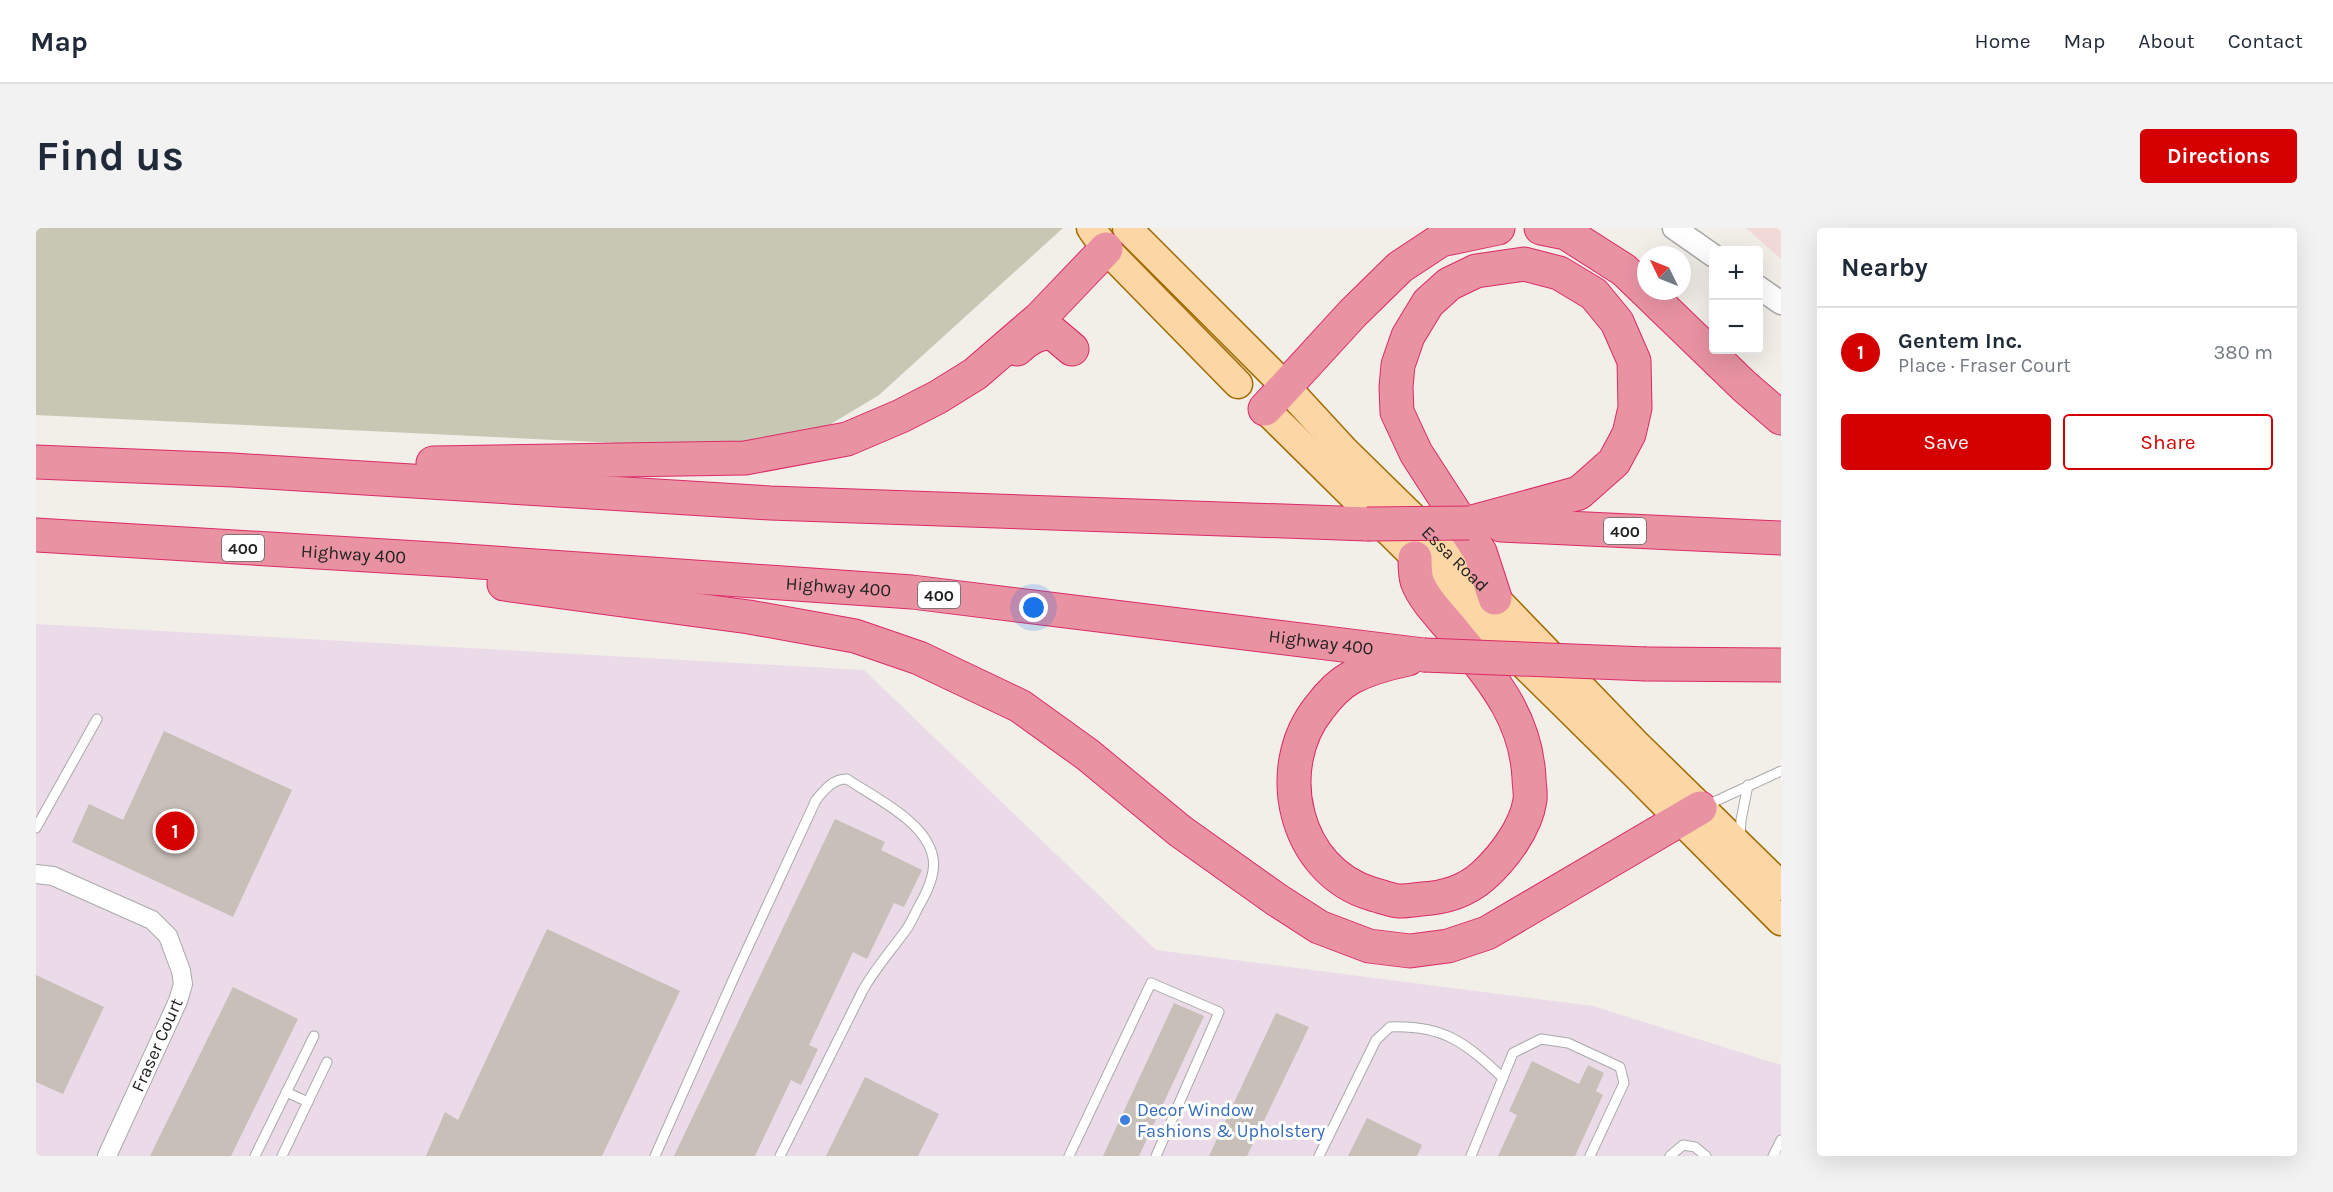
<!DOCTYPE html>
<meta charset="utf-8">
<style>
body{margin:0;font-family:Karla,sans-serif;background:#f2f2f3;color:#1f2937}
.controls{position:absolute;right:18px;top:18px;display:grid;overflow:hidden;border-radius:6px;box-shadow:0 6px 24px #0002}
.controls button{width:54px;height:54px;display:grid;place-items:center;padding:0;border:0;border-bottom:2px solid #e0e1e3;background:#fff;color:#1f2937;font:30px sans-serif}
.compass{position:absolute;left:1601px;top:18px;width:54px;height:54px;border-radius:50%;background:#fff;box-shadow:0 6px 24px #0002;rotate:313deg}
.you{position:absolute;left:998px;top:380px;width:21px;height:21px;margin:-15px;border:4px solid #fff;border-radius:50%;background:#1a73e8;box-shadow:0 0 0 9px #1a73e833}
.badge{display:grid;place-items:center;width:39px;height:39px;border-radius:50%;background:#d40000;color:#fff;font-size:20px;font-weight:700}
.pin{position:absolute;translate:-50% -50%;border:3px solid #fff;box-shadow:0 2px 6px #0006}
.list{margin:0;padding:0;list-style:none}
h2{display:flex;justify-content:space-between;align-items:center;height:78px;margin:0;padding:0 24px;font-size:26px}
h2 small{font-size:20px;font-weight:400;color:#747a83}
.list li{display:grid;grid-template-columns:39px 1fr auto;gap:18px;align-items:center;box-sizing:border-box;height:90px;padding:0 24px;border-top:2px solid #e0e1e3}
.list b{display:block;font-size:22px;white-space:nowrap}
.list p{margin:0;font-size:20px;white-space:nowrap;color:#747a83}
.list em{font-size:20px;font-style:normal;color:#747a83}
.actions{display:flex;gap:12px;padding:18px 24px}
.actions a{flex:1;padding:14px 0;border:2px solid #d40000;border-radius:6px;text-align:center;font-size:21px;color:#d40000}
.actions .main{background:#d40000;color:#fff}
.map{position:relative;flex:none;width:1745px;height:928px;overflow:hidden;border-radius:6px}
header{display:flex;align-items:center;gap:36px;box-sizing:border-box;height:84px;padding:0 30px;background:#fff;border-bottom:2px solid #e0e1e3}
header strong{font-size:28px}
nav{display:flex;gap:33px;margin-inline-start:auto;font-size:21px}
.intro{display:flex;align-items:center;justify-content:space-between;box-sizing:border-box;height:144px;padding:0 36px}
h1{margin:0;font-size:42px}
.button{padding:15px 27px;border-radius:6px;background:#d40000;color:#fff;font-size:21px;font-weight:700}
main{display:flex;gap:36px;padding:0 36px}
aside{flex:1;background:#fff;border-radius:6px;box-shadow:0 6px 24px #0002}
.map>svg:first-child{display:block}
.commercial{fill:#f2dad9}
.industrial{fill:#ebdbe8}
.construction{fill:#c7c7b4}
.building{fill:#c7bfb8}
.lines{fill:none;stroke-linecap:round;stroke-linejoin:round}
.service-casing{stroke:#a9a9a9;stroke-width:11}
.minor-casing{stroke:#a9a9a9;stroke-width:20}
.tertiary-casing{stroke:#a9a9a9;stroke-width:25}
.primary-casing{stroke:#a06b00;stroke-width:31}
.motorway-casing{stroke:#dc2a67;stroke-width:35}
.service{stroke:#fff;stroke-width:9}
.minor{stroke:#fff;stroke-width:18}
.tertiary{stroke:#fff;stroke-width:22}
.primary{stroke:#fcd6a4;stroke-width:28}
.motorway{stroke:#e892a2;stroke-width:33}
.motorway-bridge-casing{stroke:#dc2a67;stroke-width:35;stroke-linecap:butt}
.motorway-bridge{stroke:#e892a2;stroke-width:33}
.shop-dot{fill:#3f7fe0;stroke:#fff;stroke-width:2}
.labels{text-anchor:middle;dominant-baseline:central;stroke-width:6;stroke-linejoin:round;paint-order:stroke}
.shield{fill:#fff;stroke:#646464;stroke-width:1.5}
.shield-label{font-size:16px;font-weight:bold;fill:#222}
.street-label{font-size:18px;fill:#222;stroke:#fff}
.shop-label{font-size:18px;fill:#366cbe;stroke:#fff;text-anchor:start}
</style>
<header>
<strong>Map</strong>
<nav><a>Home</a><a>Map</a><a>About</a><a>Contact</a></nav>
</header>
<div class="intro"><h1>Find us</h1><a class="button">Directions</a></div>
<main>
<div class="map">
<svg width="1745" height="928" viewBox="0 0 1745 928">
<rect width="100%" height="100%" fill="#f2efe9"/>
<path class="commercial" d="M1710,0H1745V31Z"/>
<path class="industrial" d="M0,396L828,442L1120,722L1557,778L1745,837V928H0Z"/>
<path class="construction" d="M0,0H1027L843,167L750,223L0,187Z"/>
<g class="building">
<path d="M128,503L256,562L197,689L36,614L53,576L87,592Z"/>
<path d="M799,591L849,614L845,622L886,642L868,679L858,675L831,731L817,724L773,817L782,821L765,857L755,852L719,928H638Z"/>
<path d="M511,701L644,763L566,928H390L409,884L422,892Z"/>
<path d="M0,747L68,779L27,866L0,854Z"/>
<path d="M197,759L262,791L195,928H114Z"/>
<path d="M1138,775L1168,788L1103,928H1067Z"/>
<path d="M1240,785L1273,799L1211,928H1173Z"/>
<path d="M1496,833L1543,856L1552,837L1568,845L1560,863L1567,867L1539,928H1462L1481,887L1473,883Z"/>
<path d="M829,849L903,886L882,928H790Z"/>
<path d="M1331,890L1386,917L1381,928H1312Z"/>
</g>
<g class="lines">
<defs>
<g id="service">
<path d="M1669,578L1745,543"/>
<path d="M0,600L61,491"/>
<path d="M1704,610L1705,592L1712,557"/>
<path d="M250,864L272,874"/>
<path d="M219,928L278,808"/>
<path d="M246,928L291,834"/>
<path d="M619,928L700,745L780,572C789,561 797,551 811,551C839,570 891,594 897,630C900,646 891,664 883,678C878,687 874,698 867,706C853,725 839,741 827,762L744,928"/>
<path d="M1033,928L1115,755L1183,784L1120,928"/>
<path d="M1283,928L1340,812L1354,799C1408,797 1430,815 1467,850"/>
<path d="M1435,928L1477,825L1505,811L1532,815L1584,839L1588,855L1554,928"/>
<path d="M1634,928L1647,917L1659,919L1670,928"/>
<path d="M1737,928L1745,912"/>
</g>
<path id="minor" d="M0,646L17,648L116,692L132,708L145,743L147,756L142,773L71,928"/>
<g id="tertiary">
<path d="M1638,0L1678,28"/>
<path d="M1722,59L1745,75"/>
</g>
<g id="primary">
<path d="M1055,0L1070,21L1202,156"/>
<path id="s1" d="M1091,0L1249,158L1308,222L1459,370L1599,515L1745,658"/>
<path d="M1229,181L1600,547L1745,693"/>
</g>
<g id="motorway">
<path d="M1505,0L1530,5L1588,42L1708,158L1745,190"/>
<path d="M981,121C993,110 1001,105 1017,105L1036,121"/>
<path d="M1229,181L1317,85L1364,39L1405,12L1462,0"/>
<path d="M0,234L197,242L734,275L1331,296"/>
<path d="M397,235L709,230L811,211L865,188L902,169L939,146L1004,90L1070,21"/>
<path d="M1433,295L1543,265L1578,234L1593,206L1599,180L1598,133L1581,94L1558,66L1523,45L1488,36L1440,43L1413,56L1392,75L1372,108L1362,137L1360,159L1361,184L1380,225L1444,324L1459,370"/>
<path d="M1465,297L1745,310"/>
<path id="s2" d="M0,307L415,332L876,364L1388,427"/>
<path d="M468,356L713,389L819,408L883,430L984,478L1052,527L1144,603L1241,672L1283,699L1333,718L1374,723L1412,718L1451,705L1664,580"/>
<path d="M1372,431C1353,435 1334,440 1316,449C1303,456 1292,468 1283,480C1235,540 1258,643 1336,666C1344,668 1354,672 1362,673C1370,673 1377,672 1385,671C1407,670 1430,663 1447,648C1467,630 1490,600 1494,572C1495,565 1493,557 1493,550C1490,488 1455,450 1418,404C1405,388 1388,372 1381,353C1379,346 1379,337 1379,330"/>
<path d="M1610,436L1745,437"/>
</g>
</defs>
<use href="#service" class="service-casing"/>
<use href="#minor" class="minor-casing"/>
<use href="#tertiary" class="tertiary-casing"/>
<use href="#primary" class="primary-casing"/>
<use href="#motorway" class="motorway-casing"/>
<use href="#service" class="service"/>
<use href="#minor" class="minor"/>
<use href="#tertiary" class="tertiary"/>
<use href="#primary" class="primary"/>
<use href="#motorway" class="motorway"/>
<defs>
<g id="motorway-bridge">
<path d="M1331,296L1433,295"/>
<path d="M1388,427L1610,436"/>
</g>
</defs>
<use href="#motorway-bridge" class="motorway-bridge-casing"/>
<use href="#motorway-bridge" class="motorway-bridge"/>
</g>
<circle class="shop-dot" cx="1089" cy="892" r="6"/>
<g class="labels">
<g class="shield">
<rect x="1568" y="290" width="42" height="26" rx="4.5"/>
<rect x="186" y="307" width="42" height="26" rx="4.5"/>
<rect x="882" y="354" width="42" height="26" rx="4.5"/>
</g>
<g class="shield-label">
<text x="1589" y="303">400</text>
<text x="207" y="320">400</text>
<text x="903" y="367">400</text>
</g>
<g class="street-label">
<text stroke="none"><textPath href="#s2" startOffset="318">Highway 400</textPath></text>
<text stroke="none"><textPath href="#s1" startOffset="466">Essa Road</textPath></text>
<text stroke="none"><textPath href="#s2" startOffset="804">Highway 400</textPath></text>
<text stroke="none"><textPath href="#s2" startOffset="1290">Highway 400</textPath></text>
<text transform="translate(121 817) rotate(-66)">Fraser Court</text>
</g>
<g class="shop-label">
<text x="1101" y="882">Decor Window<tspan x="1101" dy="21">Fashions &amp; Upholstery</tspan></text>
</g>
</g>
</svg>
<div class="controls">
<button>+</button>
<button>−</button>
</div>
<svg class="compass" viewBox="-18 -18 36 36"><path d="M0-13l5 13h-10z" fill="#e53935"/><path d="M0 13l5-13h-10z" fill="#747a83"/></svg>
<div class="you"></div>
<div class="pin badge" style="left:139px;top:603px">1</div>
</div>
<aside>
<h2>Nearby<small></small></h2>
<ul class="list">
<li><span class="badge">1</span><div><b>Gentem Inc.</b><p>Place · Fraser Court</p></div><em>380 m</em></li>
</ul>
<div class="actions"><a class="main">Save</a><a>Share</a></div>
</aside>
</main>
